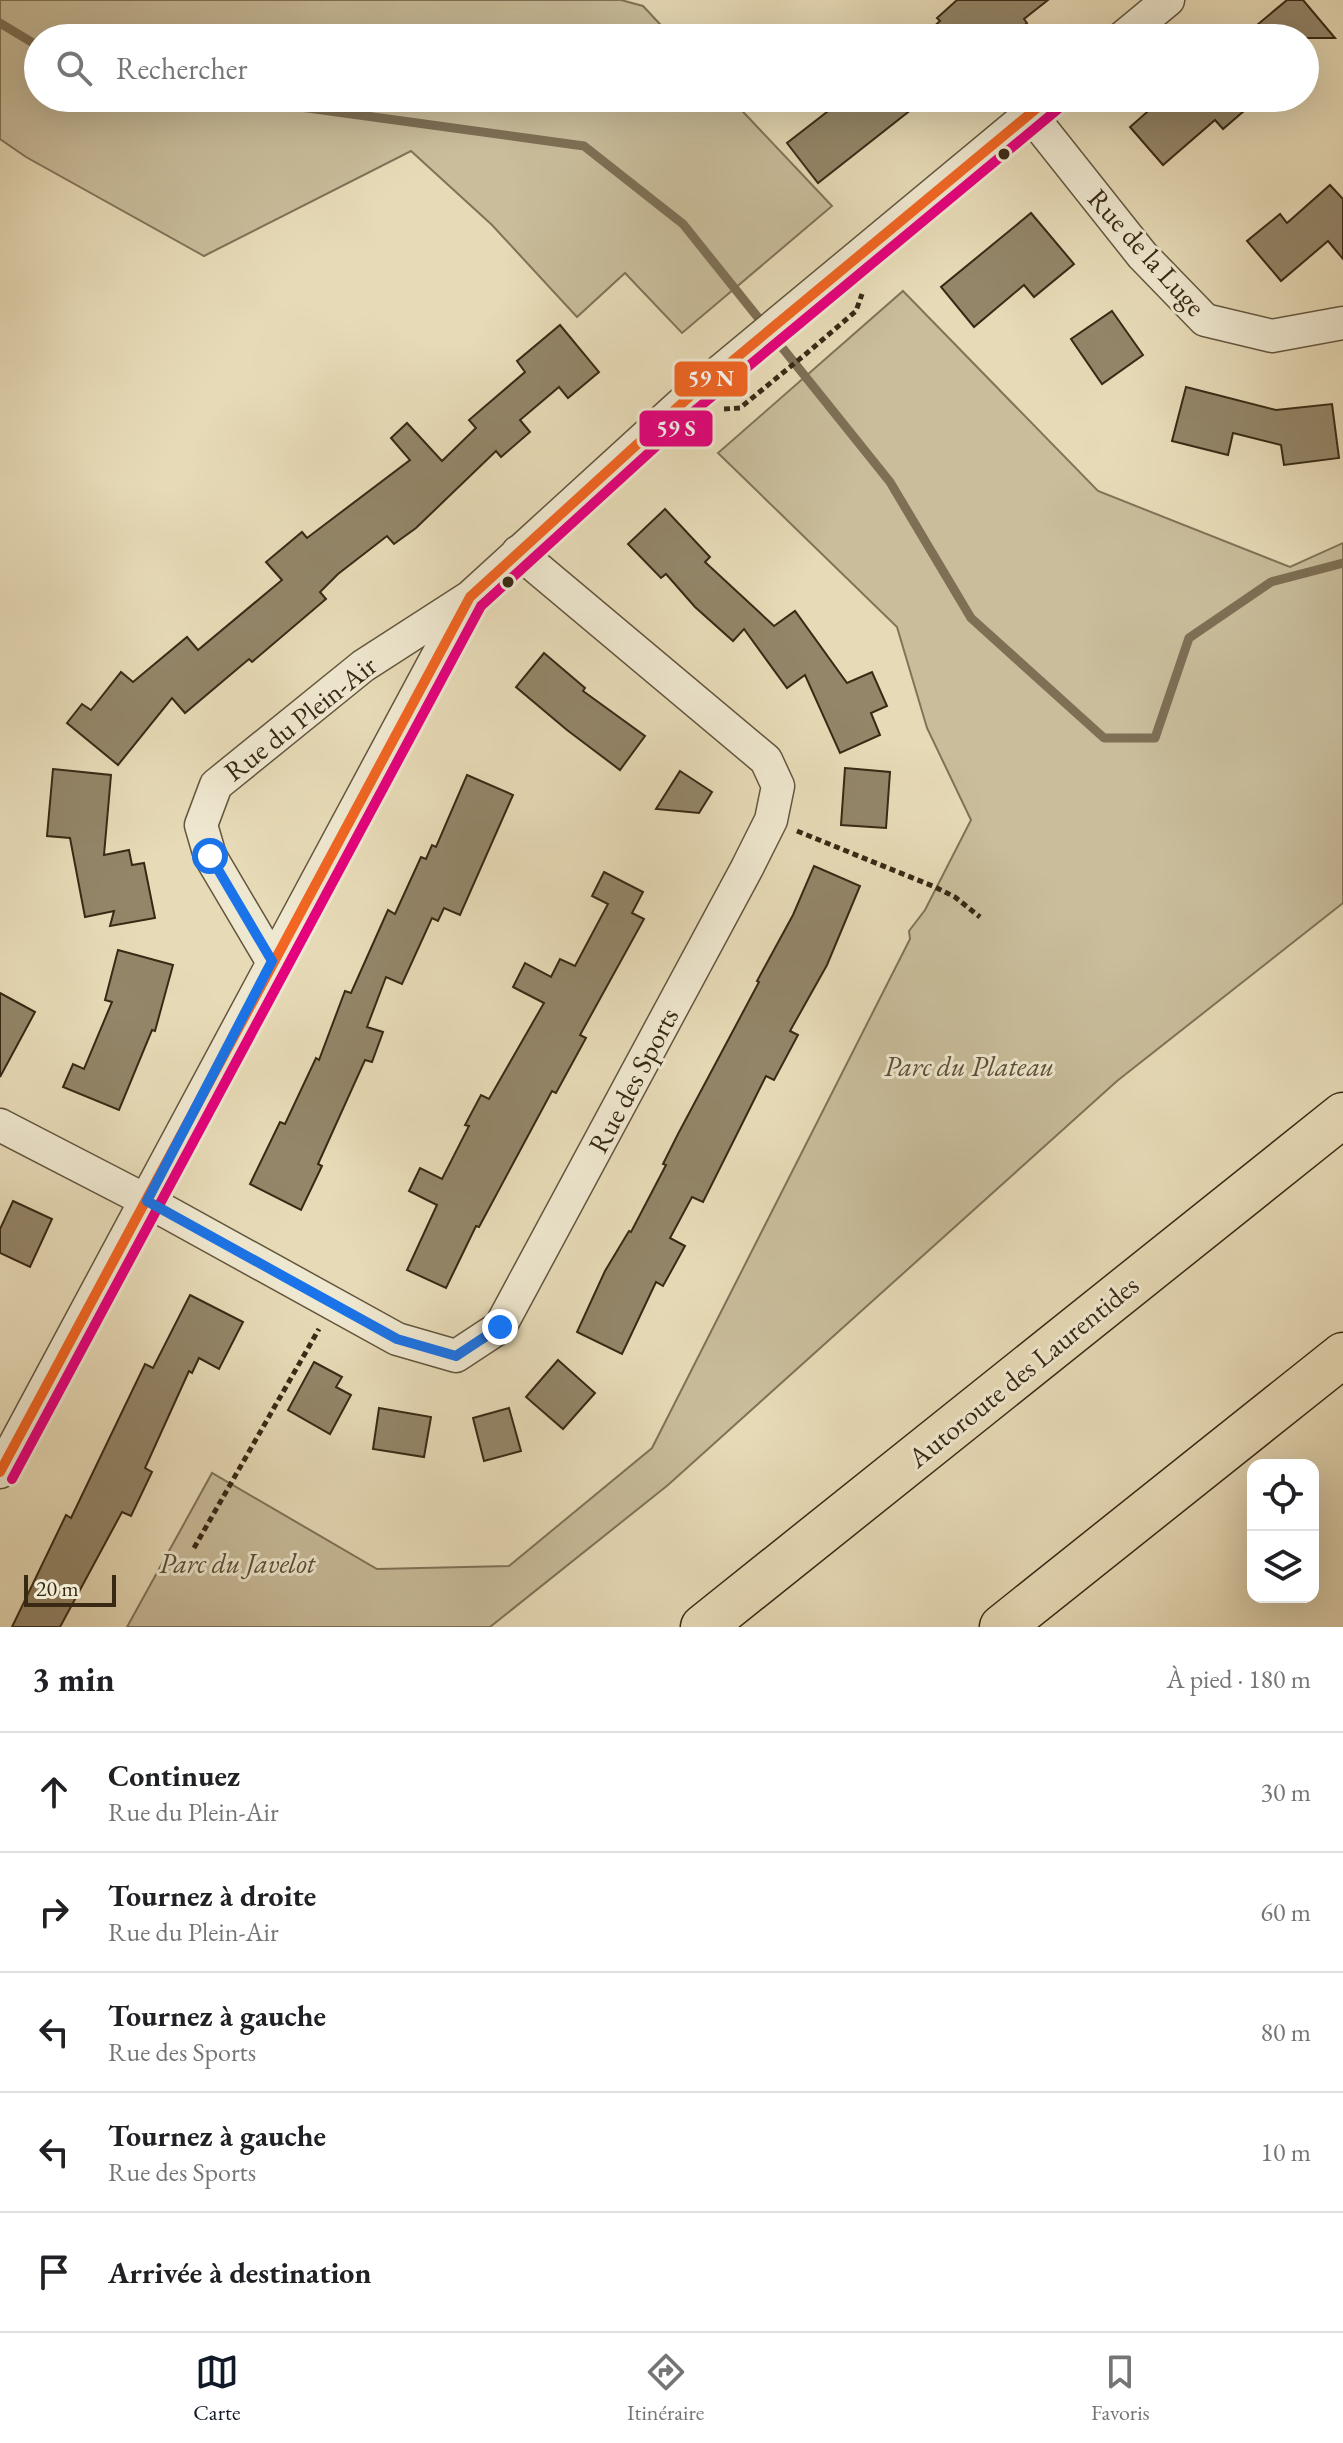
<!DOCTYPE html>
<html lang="fr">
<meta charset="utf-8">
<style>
body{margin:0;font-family:"EB Garamond",serif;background:#f6f6f6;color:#202124}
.controls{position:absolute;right:24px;bottom:24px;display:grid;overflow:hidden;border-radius:16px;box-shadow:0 8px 32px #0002}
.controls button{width:72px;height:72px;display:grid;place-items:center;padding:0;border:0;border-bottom:2px solid #e0e0e0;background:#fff;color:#202124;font:40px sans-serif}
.scale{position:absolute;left:24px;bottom:20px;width:92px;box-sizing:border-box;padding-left:8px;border:4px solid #382915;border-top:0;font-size:22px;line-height:28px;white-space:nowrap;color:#382915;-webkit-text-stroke:6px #efe8d0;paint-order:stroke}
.stop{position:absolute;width:24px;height:24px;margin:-18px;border:6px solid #1a73e8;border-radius:50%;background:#fff}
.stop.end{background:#1a73e8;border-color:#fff;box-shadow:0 2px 8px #0008}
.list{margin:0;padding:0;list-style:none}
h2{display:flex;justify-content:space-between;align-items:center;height:104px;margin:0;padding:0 32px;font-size:34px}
h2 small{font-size:26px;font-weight:400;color:#757577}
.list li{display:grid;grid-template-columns:52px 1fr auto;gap:24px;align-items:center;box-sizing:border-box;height:120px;padding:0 32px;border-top:2px solid #e0e0e0}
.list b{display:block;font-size:30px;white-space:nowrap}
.list p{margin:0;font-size:26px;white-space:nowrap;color:#757577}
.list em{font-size:26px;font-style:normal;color:#757577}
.icon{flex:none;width:44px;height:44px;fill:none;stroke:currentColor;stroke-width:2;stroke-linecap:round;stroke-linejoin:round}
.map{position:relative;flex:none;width:1343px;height:1627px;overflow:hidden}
.search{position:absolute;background:#fff;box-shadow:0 8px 32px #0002;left:24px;right:24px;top:24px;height:88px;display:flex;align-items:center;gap:20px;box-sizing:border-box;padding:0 28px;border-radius:44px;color:#757577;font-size:30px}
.sheet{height:704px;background:#fff}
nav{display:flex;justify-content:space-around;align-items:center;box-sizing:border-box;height:112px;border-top:2px solid #e0e0e0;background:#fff;font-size:22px;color:#757577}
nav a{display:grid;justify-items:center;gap:4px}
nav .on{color:#111827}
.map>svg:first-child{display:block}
.green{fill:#c9bd9b;stroke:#807358;stroke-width:2}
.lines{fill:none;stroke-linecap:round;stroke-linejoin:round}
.stream{stroke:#7e6f55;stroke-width:9}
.building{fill:#938669;stroke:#382915;stroke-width:2}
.minor-casing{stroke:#64563e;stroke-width:35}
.highway-casing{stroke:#382915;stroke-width:47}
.path{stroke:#382915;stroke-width:5;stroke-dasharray:6 4;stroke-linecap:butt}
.minor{stroke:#efe8d0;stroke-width:32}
.highway{stroke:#e7dbb7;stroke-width:44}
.bus-1-casing{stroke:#efe8d0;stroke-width:16}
.bus-2-casing{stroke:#efe8d0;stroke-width:16}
.bus-1{stroke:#f26522;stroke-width:10}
.bus-2{stroke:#e5007d;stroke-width:10}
.route{stroke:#1a73e8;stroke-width:10}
.bus-dot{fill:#382915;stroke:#efe8d0;stroke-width:3}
.labels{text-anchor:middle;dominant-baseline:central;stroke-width:6;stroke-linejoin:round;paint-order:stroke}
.street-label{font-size:28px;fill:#382915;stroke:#efe8d0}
.park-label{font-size:28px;font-style:italic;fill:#5c4e36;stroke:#efe8d0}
.line-badge{stroke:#efe8d0;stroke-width:3}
.badge-label{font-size:22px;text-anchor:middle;font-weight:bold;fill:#fff}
</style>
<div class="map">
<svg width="1343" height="1627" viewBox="0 0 1343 1627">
<rect width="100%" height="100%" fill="#e7dbb7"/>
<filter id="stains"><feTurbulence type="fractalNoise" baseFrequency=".0025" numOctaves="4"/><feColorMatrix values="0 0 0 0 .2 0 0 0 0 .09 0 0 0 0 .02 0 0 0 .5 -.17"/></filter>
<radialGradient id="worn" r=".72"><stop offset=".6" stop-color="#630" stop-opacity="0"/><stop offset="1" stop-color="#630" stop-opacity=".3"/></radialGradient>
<g class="green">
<path d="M0,0H621L643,6L673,38H38V98H730L832,206L682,333L625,273L577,317L492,225L411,151L204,256L26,157L0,139Z"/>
<path d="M903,291L1098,491L1290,567L1343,543V903L1117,1081L668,1485L490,1627H127L212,1473L377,1569L509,1566L652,1448L910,939L909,931L925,910L971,820L927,728L897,627L718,453Z"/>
</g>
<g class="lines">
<g class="stream">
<path d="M0,23L38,46"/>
<path d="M235,98L584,146L683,224L890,482L971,618L1104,738H1155L1189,638L1271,582L1343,563"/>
</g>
</g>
<g class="building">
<path d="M957,0H1048L1024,19L1027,23L1009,38H921L940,21L937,18Z"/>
<path d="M1287,0H1303L1335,38H1268L1257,25Z"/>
<path d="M845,98H926L818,183L787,143Z"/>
<path d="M1163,98H1259L1223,129L1215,120L1163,165L1130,127Z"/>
<path d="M1330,185L1343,199V259L1328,241L1281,281L1247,241L1280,214L1287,223Z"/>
<path d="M1031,213L1074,264L1034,297L1024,285L974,327L941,287Z"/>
<path d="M1112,311L1143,355L1102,384L1071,339Z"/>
<path d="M560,325L599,372L568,398L559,387L520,420L530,432L501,457L496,451L416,528L394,544L387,536L338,574L320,592L326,599L252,662L249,659L185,713L172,698L118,765L67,723L82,704L91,710L121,672L133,682L187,637L198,650L282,580L266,562L302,532L307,538L410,460L391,438L407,423L442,461L476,428L469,420L525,372L517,361Z"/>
<path d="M1186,387L1276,410L1332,404L1339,458L1284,465L1281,445L1233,433L1228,455L1172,441Z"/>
<path d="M665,509L710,557L705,562L774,626L795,611L847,683L872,672L887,706L871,713L880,735L840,753L805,675L787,688L744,629L733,641L695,607L666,574L661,578L628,544Z"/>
<path d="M544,653L585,688L583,691L645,736L620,770L567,730L516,687Z"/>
<path d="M845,768L890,772L886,828L841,825Z"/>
<path d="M53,769L111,775L104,855L129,850L132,865L144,863L155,918L110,926L114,911L85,917L70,838L47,836Z"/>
<path d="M680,771L712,792L699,813L656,809Z"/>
<path d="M467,775L513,795L460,915L444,908L438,921L432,918L402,984L386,977L367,1027L383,1032L372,1062L365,1060L318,1164L322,1166L301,1210L250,1184L280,1122L285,1124L316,1058L319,1060L345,991L351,993L388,910L395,914L421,857L426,859L432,845L436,847Z"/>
<path d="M814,866L860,886L827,965L790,1031L798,1035L774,1080L766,1076L703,1202L692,1197L670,1238L685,1246L663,1286L656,1282L622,1354L577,1332L605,1271L629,1231L631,1232L666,1165L663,1164L678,1134L759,982L757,981L793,915Z"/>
<path d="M604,872L643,892L632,913L644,919L580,1035L586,1038L556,1093L552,1091L479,1227L476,1226L446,1288L407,1270L437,1205L409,1191L420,1168L442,1179L469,1126L465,1125L481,1095L489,1099L544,1003L513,987L525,963L551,977L560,959L575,966L608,904L592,896Z"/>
<path d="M118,950L173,965L155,1031L152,1030L119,1110L63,1087L73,1064L84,1069L112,1002L105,1000Z"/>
<path d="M0,993L35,1012L0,1077Z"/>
<path d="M13,1201L52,1219L30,1267L0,1253V1229Z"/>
<path d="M190,1295L243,1322L219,1369L199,1358L192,1373L189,1371L145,1468L152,1472L131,1516L122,1512L60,1627H12L66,1515L71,1518L145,1364L153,1368Z"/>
<path d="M558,1360L595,1393L563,1429L526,1397Z"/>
<path d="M314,1362L342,1377L336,1387L351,1395L330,1434L288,1410Z"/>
<path d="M379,1408L431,1417L424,1457L373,1449Z"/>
<path d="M509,1408L521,1451L484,1461L473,1418Z"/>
</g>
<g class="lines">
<defs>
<g id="minor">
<path d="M1122,38L1168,0"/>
<path d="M1030,114L1142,255L1205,320L1272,336L1343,323"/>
<path d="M272,961L210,856L201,825L216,785L363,666L470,597L689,397L1049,98"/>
<path d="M0,1125L147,1201L397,1339L456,1356L500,1327L747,868L771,820L778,786L766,760L518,552"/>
<path d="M0,1472L468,599"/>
</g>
<g id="highway">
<path d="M703,1627L1343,1115"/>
<path d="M1002,1627L1343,1355"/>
</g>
</defs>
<use href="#minor" class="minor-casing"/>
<use href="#highway" class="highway-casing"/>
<g class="path">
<path d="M724,409L740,408L807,353L856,311L862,294"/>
<path d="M797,831L935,887L955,897L980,917"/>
<path d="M194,1548L319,1329"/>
</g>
<use href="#minor" class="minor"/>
<use href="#highway" class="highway"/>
<defs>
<path id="bus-1" d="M0,1472L470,597L689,397L1049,98"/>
<path id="bus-2" d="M12,1479L481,606L698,408L1058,109"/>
</defs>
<use href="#bus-1" class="bus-1-casing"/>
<use href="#bus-2" class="bus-2-casing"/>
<use href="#bus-1" class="bus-1"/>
<use href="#bus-2" class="bus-2"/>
</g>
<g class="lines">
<path class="route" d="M210,856L272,961L147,1201L397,1339L456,1356L500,1327"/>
</g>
<g class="bus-dot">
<circle cx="1004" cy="154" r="7"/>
<circle cx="508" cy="582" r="7"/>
</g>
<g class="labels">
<g class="street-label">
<text transform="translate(1147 252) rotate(48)">Rue de la Luge</text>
<text transform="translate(300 718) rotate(-38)">Rue du Plein-Air</text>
<text transform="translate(633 1080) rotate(-62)">Rue des Sports</text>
<text transform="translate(1023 1371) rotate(-39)">Autoroute des Laurentides</text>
</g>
<g class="park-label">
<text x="969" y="1066">Parc du Plateau</text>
<text x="237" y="1563">Parc du Javelot</text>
</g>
</g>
<g class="line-badge">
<rect x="673" y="360" width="76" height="38" rx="8" fill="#f26522"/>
<rect x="638" y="409" width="76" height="39" rx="8" fill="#e5007d"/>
</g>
<g class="badge-label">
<text x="711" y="386">59 N</text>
<text x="676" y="436">59 S</text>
</g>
<rect width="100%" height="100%" filter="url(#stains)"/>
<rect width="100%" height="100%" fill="url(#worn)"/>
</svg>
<div class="controls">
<button><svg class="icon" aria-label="locate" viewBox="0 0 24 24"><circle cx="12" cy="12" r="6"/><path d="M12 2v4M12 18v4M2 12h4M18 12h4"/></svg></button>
<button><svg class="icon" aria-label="layers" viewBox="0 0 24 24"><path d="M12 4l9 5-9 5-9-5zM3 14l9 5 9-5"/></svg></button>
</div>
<div class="scale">20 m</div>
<div class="stop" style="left:210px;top:856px"></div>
<div class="stop end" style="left:500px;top:1327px"></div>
<div class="search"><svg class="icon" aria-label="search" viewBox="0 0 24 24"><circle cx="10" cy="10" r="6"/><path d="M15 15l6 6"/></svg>Rechercher</div>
</div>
<section class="sheet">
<h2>3 min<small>À pied · 180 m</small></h2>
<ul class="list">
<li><svg class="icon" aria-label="ahead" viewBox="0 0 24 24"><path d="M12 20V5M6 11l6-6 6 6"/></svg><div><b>Continuez</b><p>Rue du Plein-Air</p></div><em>30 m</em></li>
<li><svg class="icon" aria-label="right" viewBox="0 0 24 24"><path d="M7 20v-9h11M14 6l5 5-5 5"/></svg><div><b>Tournez à droite</b><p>Rue du Plein-Air</p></div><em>60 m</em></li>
<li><svg class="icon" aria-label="left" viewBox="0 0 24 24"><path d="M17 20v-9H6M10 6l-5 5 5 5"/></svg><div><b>Tournez à gauche</b><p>Rue des Sports</p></div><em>80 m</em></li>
<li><svg class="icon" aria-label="left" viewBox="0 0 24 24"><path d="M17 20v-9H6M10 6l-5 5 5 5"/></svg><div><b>Tournez à gauche</b><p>Rue des Sports</p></div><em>10 m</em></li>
<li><svg class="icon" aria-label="arrive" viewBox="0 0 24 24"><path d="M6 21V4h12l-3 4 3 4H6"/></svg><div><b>Arrivée à destination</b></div></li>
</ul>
</section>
<nav>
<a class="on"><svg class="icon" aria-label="map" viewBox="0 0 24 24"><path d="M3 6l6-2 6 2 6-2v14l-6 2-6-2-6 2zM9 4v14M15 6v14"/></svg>Carte</a>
<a><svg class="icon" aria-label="directions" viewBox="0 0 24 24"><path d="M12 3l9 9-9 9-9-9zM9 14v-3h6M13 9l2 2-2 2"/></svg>Itinéraire</a>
<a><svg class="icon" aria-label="saved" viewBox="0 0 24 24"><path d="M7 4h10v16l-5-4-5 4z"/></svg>Favoris</a>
</nav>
